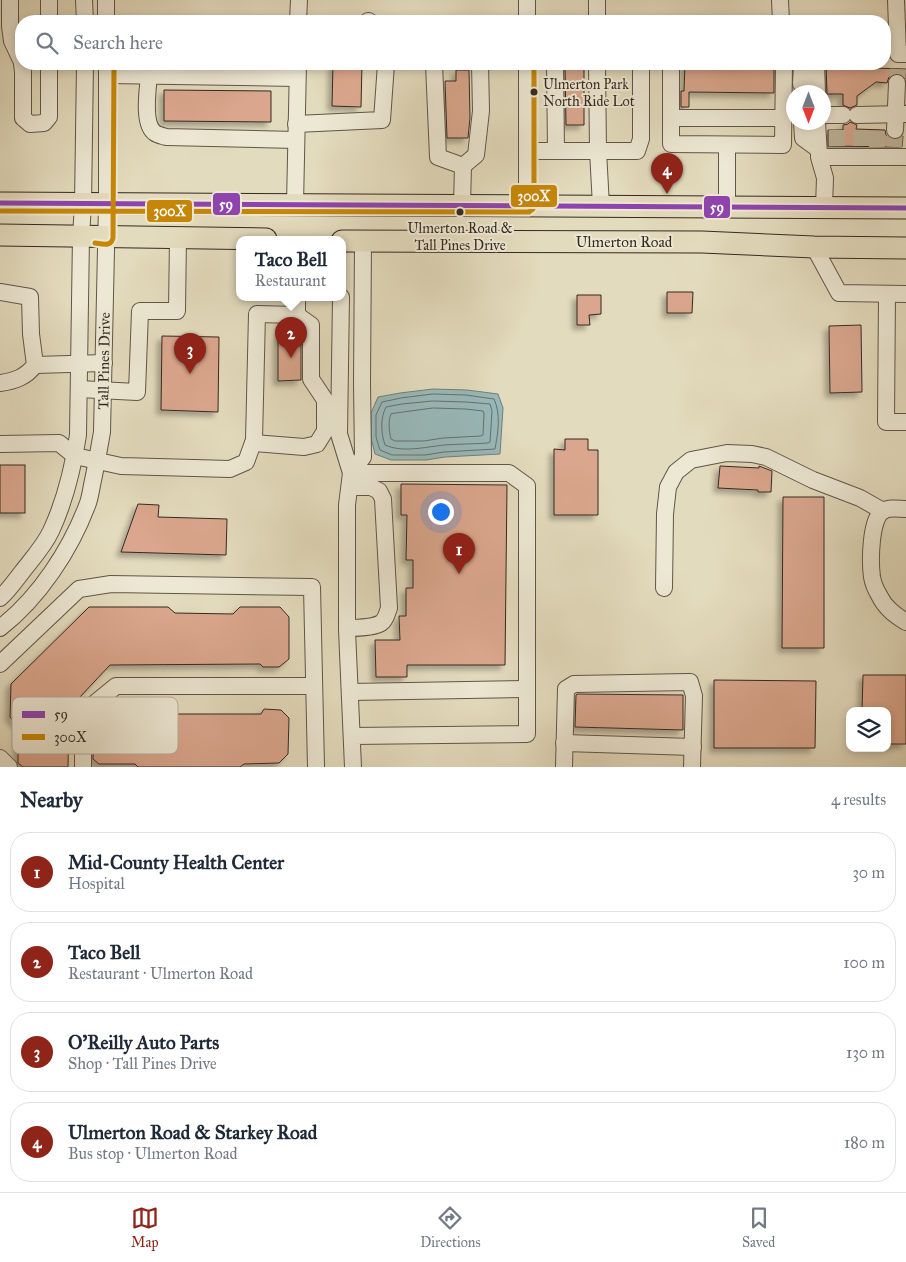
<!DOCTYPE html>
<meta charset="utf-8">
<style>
body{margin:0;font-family:"IM FELL Great Primer",serif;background:#f6f6f7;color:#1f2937}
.controls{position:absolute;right:15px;bottom:15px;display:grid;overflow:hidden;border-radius:10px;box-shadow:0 2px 8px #0003}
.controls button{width:45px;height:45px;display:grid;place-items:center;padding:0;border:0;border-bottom:1px solid #e0e1e3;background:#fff;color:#1f2937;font:25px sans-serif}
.compass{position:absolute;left:786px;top:85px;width:45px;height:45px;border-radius:50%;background:#fff;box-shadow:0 2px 8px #0003;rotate:180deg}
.you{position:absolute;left:440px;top:511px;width:18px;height:18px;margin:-12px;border:4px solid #fff;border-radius:50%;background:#1a73e8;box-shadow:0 0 0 8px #1a73e833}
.badge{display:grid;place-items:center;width:32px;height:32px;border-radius:50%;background:#8f2418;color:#fff;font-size:16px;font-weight:700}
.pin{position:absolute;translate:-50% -41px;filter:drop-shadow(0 1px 2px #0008)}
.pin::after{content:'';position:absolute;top:26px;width:18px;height:15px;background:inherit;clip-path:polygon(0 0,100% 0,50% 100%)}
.popup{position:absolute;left:236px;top:236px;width:110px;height:65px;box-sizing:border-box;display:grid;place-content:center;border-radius:10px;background:#fff;filter:drop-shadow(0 1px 4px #0005);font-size:16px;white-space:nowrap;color:#747a83}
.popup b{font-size:19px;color:#1f2937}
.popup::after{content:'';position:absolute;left:50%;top:100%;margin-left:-10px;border:10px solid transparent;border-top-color:#fff}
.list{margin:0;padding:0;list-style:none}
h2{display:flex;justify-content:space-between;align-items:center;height:65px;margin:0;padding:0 20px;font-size:21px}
h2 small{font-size:16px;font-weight:400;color:#747a83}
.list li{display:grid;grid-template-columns:32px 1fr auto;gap:15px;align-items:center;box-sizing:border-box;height:80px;margin:0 10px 10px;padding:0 10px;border:1px solid #e0e1e3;border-radius:20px}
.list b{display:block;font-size:19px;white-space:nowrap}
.list p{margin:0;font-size:16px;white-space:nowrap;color:#747a83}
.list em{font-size:16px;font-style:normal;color:#747a83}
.icon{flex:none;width:28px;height:28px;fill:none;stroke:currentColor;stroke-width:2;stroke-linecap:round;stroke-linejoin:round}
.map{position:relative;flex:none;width:906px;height:767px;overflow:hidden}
.search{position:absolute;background:#fff;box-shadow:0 2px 8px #0003;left:15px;right:15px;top:15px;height:55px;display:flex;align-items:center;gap:12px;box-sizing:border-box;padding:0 18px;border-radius:20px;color:#747a83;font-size:19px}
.sheet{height:425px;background:#fff}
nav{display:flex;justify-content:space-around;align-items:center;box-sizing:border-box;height:70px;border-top:1px solid #e0e1e3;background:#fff;font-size:14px;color:#747a83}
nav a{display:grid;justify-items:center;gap:2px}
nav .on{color:#8f2418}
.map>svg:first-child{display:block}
.water{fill:#98b9ba;stroke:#707f7d}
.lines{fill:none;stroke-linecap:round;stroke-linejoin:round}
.shore{stroke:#66716e;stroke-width:1}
.building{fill:#daa68d;stroke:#352922;filter:url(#shadow)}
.minor-tunnel{stroke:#c0b79e;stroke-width:16;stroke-dasharray:16 8;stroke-linecap:butt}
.minor-casing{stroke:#605649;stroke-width:18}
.major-casing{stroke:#352922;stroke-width:23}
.minor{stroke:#ede8d4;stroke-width:16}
.major{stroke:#e3dbbd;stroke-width:21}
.bus-1-casing{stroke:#ede8d4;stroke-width:9}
.bus-2-casing{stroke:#ede8d4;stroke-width:9}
.bus-1{stroke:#8e44ad;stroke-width:5}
.bus-2{stroke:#c68708;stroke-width:5}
.bus-dot{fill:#352922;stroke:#ede8d4;stroke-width:2}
.labels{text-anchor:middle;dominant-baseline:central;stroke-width:4;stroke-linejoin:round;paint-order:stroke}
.bus-label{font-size:14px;fill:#352922;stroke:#ede8d4;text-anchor:start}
.street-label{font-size:15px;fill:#352922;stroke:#ede8d4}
.key{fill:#ede8d4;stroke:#b6af9f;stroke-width:1}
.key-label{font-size:14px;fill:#352922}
.line-badge{stroke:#ede8d4;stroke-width:2}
.badge-label{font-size:14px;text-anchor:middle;font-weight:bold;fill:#fff}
</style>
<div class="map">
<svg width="906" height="767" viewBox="0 0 906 767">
<defs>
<filter id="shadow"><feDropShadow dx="-4.5" dy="4.5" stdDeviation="2.5" flood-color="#0004"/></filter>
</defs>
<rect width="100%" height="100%" fill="#e3dbbd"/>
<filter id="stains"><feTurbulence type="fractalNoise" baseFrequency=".004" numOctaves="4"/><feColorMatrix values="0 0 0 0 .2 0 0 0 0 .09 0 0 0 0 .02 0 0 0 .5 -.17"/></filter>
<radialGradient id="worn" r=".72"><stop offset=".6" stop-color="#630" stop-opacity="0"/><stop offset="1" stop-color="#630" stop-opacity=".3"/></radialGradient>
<path class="water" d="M433,389L467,390L498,394L503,408L500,454L445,457L426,460H391L375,454L371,438V413L378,397L400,393Z"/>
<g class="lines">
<g class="shore">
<path d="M433,394L466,395L494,399C501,414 498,433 495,449L444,452L425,455H392L380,450L376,437V415L382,402L401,398Z"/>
<path d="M433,401L466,402L490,404L492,411L490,442L488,443C473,444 458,444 444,445C425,447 403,453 385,445C381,433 380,419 386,407L402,404Z"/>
<path d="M433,408L465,409L483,411L484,413L483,435L481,436L443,438L424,441H395L391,439C389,432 388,420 391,414Z"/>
</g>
</g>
<g class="building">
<path d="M333,64H362L361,107L332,106Z"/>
<path d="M565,64H584V125H566Z"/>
<path d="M685,64H774V93L689,92V107H681V91H684Z"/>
<path d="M826,64H872V68L906,69V79L902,74L897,73L892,74L889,77L887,83L876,82L857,96V105L850,108L843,105V94H827Z"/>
<path d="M456,70H469L470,118L468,138H447L445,81H456Z"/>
<path d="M164,90L271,91V122L164,121Z"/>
<path d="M850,122L857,125L856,129L885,130L886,135L890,139L894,140L899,139L903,136L902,147L828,146V130H843V125L848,124Z"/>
<path d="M667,292H693L692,313H667Z"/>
<path d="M577,295H601V314L589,315L590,325H577Z"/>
<path d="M861,325L862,392L830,393L829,326Z"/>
<path d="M278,335H301V380L278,381Z"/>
<path d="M162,336L219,337L218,412L161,410Z"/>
<path d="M565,439H588V450H598V515H554V449L565,450Z"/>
<rect x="0" y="465" width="25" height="48"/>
<path d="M720,466L759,468V466L772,471L771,492H758V490L718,488Z"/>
<path d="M401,484L507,485L505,665H407V677H376L375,640H400L399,616H406V588H413V560H406L407,515H401Z"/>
<path d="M783,497H824V648H782Z"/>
<path d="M138,504L159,505L158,517L227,519L226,555L121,552Z"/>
<path d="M89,607H168L175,613L233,614L240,607H280L289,617V659L279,667H263L260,664L110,665L64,714H69L68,767H23L18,763V726L10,717L11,684Z"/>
<path d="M863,675H906V744H887V711H862Z"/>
<path d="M714,680L816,681L815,748H714Z"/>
<path d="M577,694L683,695V730L575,727L576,695Z"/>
<path d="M264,709L281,710L289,718L288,754L279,763L244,764L240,767H138L135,764H99L93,759L94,717L98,714H261Z"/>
</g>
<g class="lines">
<g class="minor-tunnel">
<path d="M897,83L898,69"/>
<path d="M837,130V146"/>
<path d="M861,146V129"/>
<path d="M877,147V129"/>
<path d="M894,147L895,130"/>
</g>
<defs>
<g id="minor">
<path d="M10,0V26L12,41L21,60"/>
<path d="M49,0V21"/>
<path d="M84,0L85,21"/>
<path d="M106,0V21"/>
<path d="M527,0V21"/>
<path d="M597,0V21"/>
<path d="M780,0L781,21"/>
<path d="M896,0L898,54H906"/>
<path d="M298,21L299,0"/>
<path d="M368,21H369"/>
<path d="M22,64L23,72V118L30,124L44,123L49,117V64"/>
<path d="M434,64L438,157L463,166"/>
<path d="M555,64L556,151"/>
<path d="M671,64V144L783,145L784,64"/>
<path d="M816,64L817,92"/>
<path d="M107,75L297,78"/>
<path d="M149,75C148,89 142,124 155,133C158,135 163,136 166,137L296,140"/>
<path d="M801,84L802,64"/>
<path d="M824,115H843"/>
<path d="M857,115L906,114"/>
<path d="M671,118H783"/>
<path d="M802,122L803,138L818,149"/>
<path d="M817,122L819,155"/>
<path d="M296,124L382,120L386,64"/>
<path d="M895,130L897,83"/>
<path d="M727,145V206"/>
<path d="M527,151H598L597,64"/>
<path d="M463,166L476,155L481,111L480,64"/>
<path d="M295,204L298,64"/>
<path d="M462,205L463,166"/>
<path d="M527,205V64"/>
<path d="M601,206L598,151H637L641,139V64"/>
<path d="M824,207L825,178L819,157H906"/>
<path d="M814,247L839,293L906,294"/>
<path d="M0,292L30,297L31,334L35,365C26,377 15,381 0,383"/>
<path d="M887,294L886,422H906"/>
<path d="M341,297L339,434L351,473L363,457L362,384L363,241"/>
<path d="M35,365L104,363"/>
<path d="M79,389L137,392L140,311H177L178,237"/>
<path d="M253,443L304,447L317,444L325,431V400L311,379V325L297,315"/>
<path d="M0,444L59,443L75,456L121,466L230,469L246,462L254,440L257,314L297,315V297"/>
<path d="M906,509C899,509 889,507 883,511C870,518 870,563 872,577C873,583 876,590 879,595C885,608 895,615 906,622"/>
<path d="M664,588L665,514L668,487L676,472L691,460L727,453L752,454L766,457L813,480L860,498L883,511"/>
<path d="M0,598C9,590 15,581 22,572C32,559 44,546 51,531C65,501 73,468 78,435L81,236L83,204L85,64"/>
<path d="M0,628C39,598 71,549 88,503C90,497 91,491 92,485C96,467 99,449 102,432L107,204V64"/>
<path d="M347,628C356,628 373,628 381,623C386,620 387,613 389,608L383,499L379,491L371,487H350"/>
<path d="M0,664L79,589L111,584L312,587L316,767"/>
<path d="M350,692L527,689"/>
<path d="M352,736L527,734V486L509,473H351L347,505V630L353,767"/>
<path d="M564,743L693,747"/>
<path d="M0,758L9,767"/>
<path d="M83,767V713L116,686H314"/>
<path d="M564,767L566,689L574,684L690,682L694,696L692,767"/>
</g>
<g id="major">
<path d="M0,203L906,208"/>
<path d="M0,235L266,239"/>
<path d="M342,241L702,242L814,247L906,248"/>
</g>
</defs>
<use href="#minor" class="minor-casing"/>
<use href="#major" class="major-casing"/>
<use href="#minor" class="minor"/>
<use href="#major" class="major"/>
<defs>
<path id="bus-1" d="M0,203L906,208"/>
<g id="bus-2">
<path d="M0,211L529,212L533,209L534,205V64"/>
<path d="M95,243C103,244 111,247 113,238L114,64"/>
</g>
</defs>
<use href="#bus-1" class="bus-1-casing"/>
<use href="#bus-2" class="bus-2-casing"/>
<use href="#bus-1" class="bus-1"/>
<use href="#bus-2" class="bus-2"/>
</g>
<g class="bus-dot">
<circle cx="534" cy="92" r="4.5"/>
<circle cx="460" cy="212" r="4.5"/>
</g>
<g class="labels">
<g class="bus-label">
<text x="543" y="84">Ulmerton Park<tspan x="543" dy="17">North Ride Lot</tspan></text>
<text x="460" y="228" text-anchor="middle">Ulmerton Road &amp;<tspan x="460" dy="17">Tall Pines Drive</tspan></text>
</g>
<g class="street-label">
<text x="624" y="242">Ulmerton Road</text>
<text transform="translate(104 361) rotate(-89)">Tall Pines Drive</text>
</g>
</g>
<rect x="12" y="697" width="166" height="57" rx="8" class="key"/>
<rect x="22" y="711" width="23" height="7" fill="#8e44ad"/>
<rect x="22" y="734" width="23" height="6" fill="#c68708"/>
<g class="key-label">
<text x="54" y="719">59</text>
<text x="54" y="742">300X</text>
</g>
<g class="line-badge">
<rect x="510" y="184" width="48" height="24" rx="5" fill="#c68708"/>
<rect x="212" y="192" width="29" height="24" rx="5" fill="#8e44ad"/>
<rect x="703" y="195" width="28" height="24" rx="5" fill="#8e44ad"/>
<rect x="146" y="199" width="47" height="24" rx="5" fill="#c68708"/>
</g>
<g class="badge-label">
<text x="534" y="201">300X</text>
<text x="226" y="209">59</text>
<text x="717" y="212">59</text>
<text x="170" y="216">300X</text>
</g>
<rect width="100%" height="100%" filter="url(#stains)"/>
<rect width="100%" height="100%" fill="url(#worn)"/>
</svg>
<div class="controls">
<button><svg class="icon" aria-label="layers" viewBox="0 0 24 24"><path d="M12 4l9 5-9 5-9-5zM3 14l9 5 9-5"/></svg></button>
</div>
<svg class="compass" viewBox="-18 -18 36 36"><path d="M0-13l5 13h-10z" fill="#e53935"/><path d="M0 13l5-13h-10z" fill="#747a83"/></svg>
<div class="you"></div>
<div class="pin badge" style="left:459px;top:574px">1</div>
<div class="pin badge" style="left:291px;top:358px">2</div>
<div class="popup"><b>Taco Bell</b>Restaurant</div>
<div class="pin badge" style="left:190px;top:374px">3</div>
<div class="pin badge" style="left:667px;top:194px">4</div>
<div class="search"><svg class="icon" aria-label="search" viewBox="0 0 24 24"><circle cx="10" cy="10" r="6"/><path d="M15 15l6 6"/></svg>Search here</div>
</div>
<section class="sheet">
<h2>Nearby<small>4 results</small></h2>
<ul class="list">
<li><span class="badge">1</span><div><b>Mid-County Health Center</b><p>Hospital</p></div><em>30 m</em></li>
<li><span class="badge">2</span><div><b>Taco Bell</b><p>Restaurant · Ulmerton Road</p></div><em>100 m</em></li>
<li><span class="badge">3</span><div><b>O'Reilly Auto Parts</b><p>Shop · Tall Pines Drive</p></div><em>130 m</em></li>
<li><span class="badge">4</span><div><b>Ulmerton Road &amp; Starkey Road</b><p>Bus stop · Ulmerton Road</p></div><em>180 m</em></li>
</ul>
</section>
<nav>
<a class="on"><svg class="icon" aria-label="map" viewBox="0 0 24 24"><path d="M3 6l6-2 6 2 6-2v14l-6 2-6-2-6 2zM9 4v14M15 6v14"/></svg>Map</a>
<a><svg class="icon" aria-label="directions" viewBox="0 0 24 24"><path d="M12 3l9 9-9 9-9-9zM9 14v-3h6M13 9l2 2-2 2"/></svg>Directions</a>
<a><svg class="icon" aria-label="saved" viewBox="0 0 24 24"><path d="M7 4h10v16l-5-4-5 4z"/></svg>Saved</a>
</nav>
